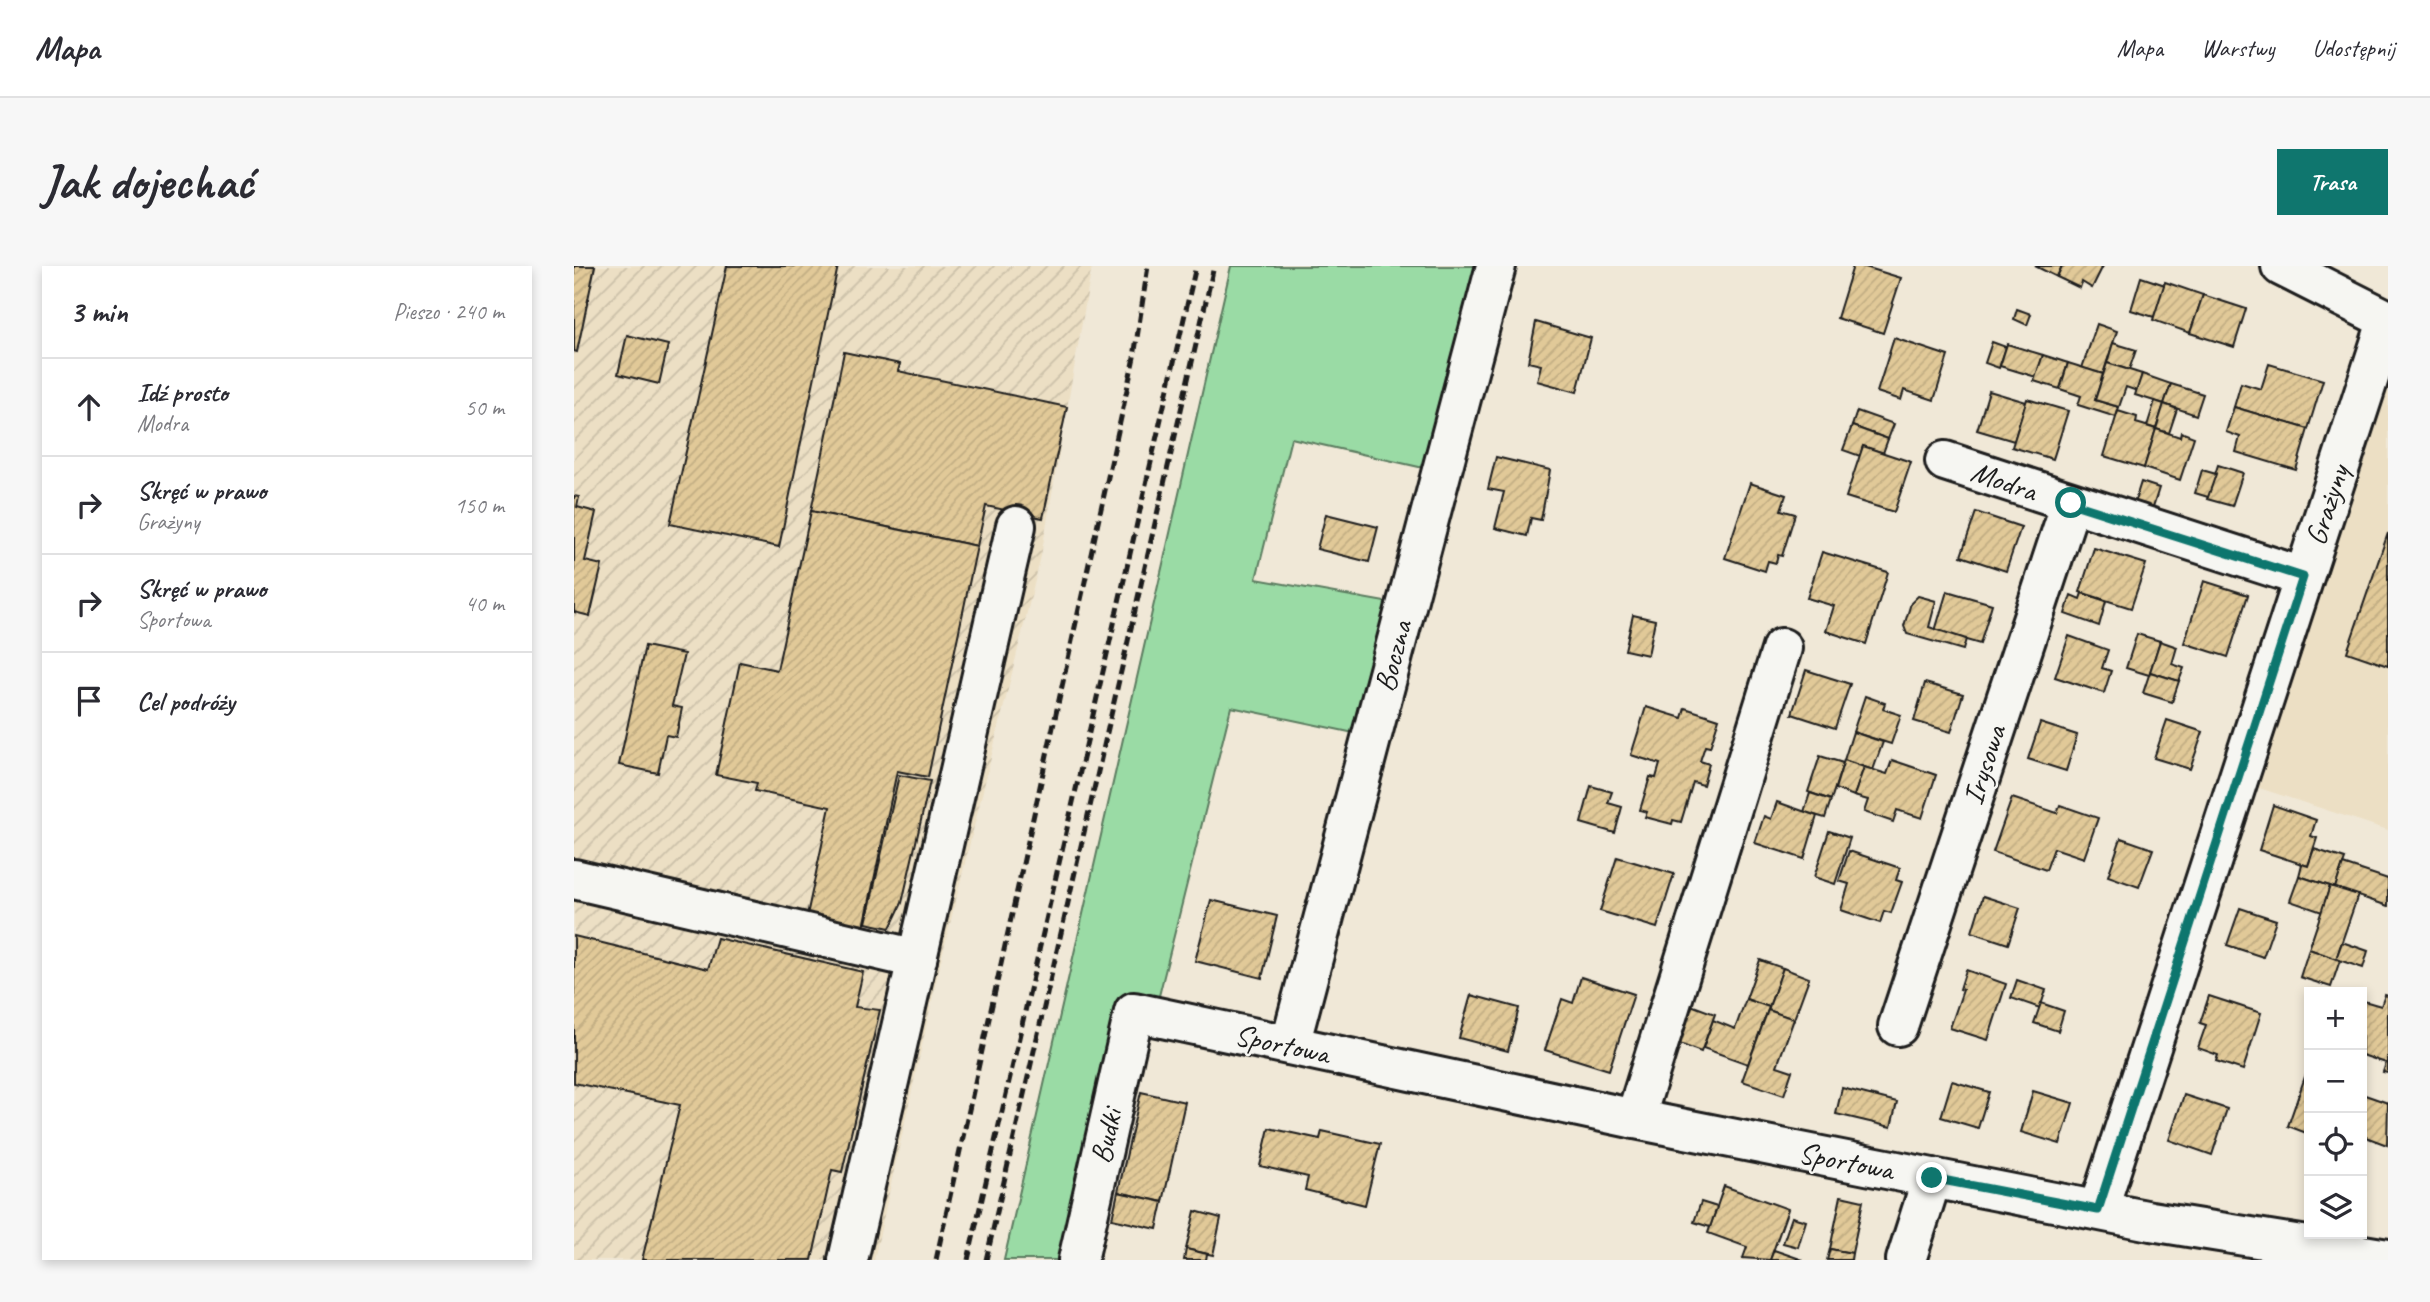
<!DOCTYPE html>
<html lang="pl">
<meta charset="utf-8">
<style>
body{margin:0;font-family:Caveat,sans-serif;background:#f7f7f7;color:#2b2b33}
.controls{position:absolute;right:21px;bottom:21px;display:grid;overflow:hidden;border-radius:0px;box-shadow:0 4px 10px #0003}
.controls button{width:63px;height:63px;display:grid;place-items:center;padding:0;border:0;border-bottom:2px solid #e1e1e2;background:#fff;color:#2b2b33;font:35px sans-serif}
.stop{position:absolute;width:21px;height:21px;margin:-16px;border:5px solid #0f766e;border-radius:50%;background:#fff}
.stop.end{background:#0f766e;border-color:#fff;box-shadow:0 2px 7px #0008}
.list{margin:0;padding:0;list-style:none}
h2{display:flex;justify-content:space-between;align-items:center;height:91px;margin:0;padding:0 28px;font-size:30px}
h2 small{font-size:23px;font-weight:400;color:#7c7c81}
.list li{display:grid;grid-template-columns:46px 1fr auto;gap:21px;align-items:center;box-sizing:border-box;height:98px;padding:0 28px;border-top:2px solid #e1e1e2}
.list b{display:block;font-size:26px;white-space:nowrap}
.list p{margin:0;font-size:23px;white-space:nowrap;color:#7c7c81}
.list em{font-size:23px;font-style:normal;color:#7c7c81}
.icon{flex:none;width:38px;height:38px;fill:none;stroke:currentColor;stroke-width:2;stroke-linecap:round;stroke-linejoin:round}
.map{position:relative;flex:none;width:1814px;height:994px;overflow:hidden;border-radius:0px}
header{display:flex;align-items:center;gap:42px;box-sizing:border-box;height:98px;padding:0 35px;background:#fff;border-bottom:2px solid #e1e1e2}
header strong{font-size:33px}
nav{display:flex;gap:38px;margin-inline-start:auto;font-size:24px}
.intro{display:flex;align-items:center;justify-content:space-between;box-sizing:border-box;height:168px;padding:0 42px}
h1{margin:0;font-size:49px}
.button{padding:18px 32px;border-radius:0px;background:#0f766e;color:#fff;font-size:24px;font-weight:700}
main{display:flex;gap:42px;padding:0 42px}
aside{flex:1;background:#fff;border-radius:0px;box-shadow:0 4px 10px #0003}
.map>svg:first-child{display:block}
.built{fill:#ecdfc4}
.industrial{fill:url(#industrial-furrows)}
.grass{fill:#9adba5;stroke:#5b7c60;stroke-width:2}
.building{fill:url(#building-hatch);stroke:#1c1c1c;stroke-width:2}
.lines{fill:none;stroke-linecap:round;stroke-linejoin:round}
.minor-casing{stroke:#1c1c1c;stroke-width:44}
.minor{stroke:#f6f6f2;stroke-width:38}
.rail{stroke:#1c1c1c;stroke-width:5;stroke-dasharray:10 5;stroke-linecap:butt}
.route{stroke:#0f766e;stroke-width:9}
.labels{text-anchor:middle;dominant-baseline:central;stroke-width:5;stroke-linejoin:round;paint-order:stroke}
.street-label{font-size:30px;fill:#1c1c1c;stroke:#f6f6f2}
</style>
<header>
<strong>Mapa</strong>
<nav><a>Mapa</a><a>Warstwy</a><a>Udostępnij</a></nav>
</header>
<div class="intro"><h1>Jak dojechać</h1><a class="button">Trasa</a></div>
<main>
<aside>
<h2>3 min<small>Pieszo · 240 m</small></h2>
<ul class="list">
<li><svg class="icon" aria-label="ahead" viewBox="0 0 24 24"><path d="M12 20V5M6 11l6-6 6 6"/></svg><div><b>Idź prosto</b><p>Modra</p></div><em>50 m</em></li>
<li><svg class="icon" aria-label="right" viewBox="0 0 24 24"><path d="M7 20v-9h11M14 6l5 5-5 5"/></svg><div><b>Skręć w prawo</b><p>Grażyny</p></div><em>150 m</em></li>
<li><svg class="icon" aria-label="right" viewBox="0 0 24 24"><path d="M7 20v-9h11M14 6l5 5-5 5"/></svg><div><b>Skręć w prawo</b><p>Sportowa</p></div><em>40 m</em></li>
<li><svg class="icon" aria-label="arrive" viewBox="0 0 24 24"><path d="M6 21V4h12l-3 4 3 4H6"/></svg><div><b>Cel podróży</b></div></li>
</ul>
</aside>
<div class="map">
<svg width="1814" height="994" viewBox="0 0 1814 994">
<defs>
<pattern id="industrial-furrows" width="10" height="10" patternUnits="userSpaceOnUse" patternTransform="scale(1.75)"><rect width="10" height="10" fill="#ecdfc4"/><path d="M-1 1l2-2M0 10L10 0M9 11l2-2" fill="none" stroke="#cabfa8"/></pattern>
<pattern id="building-hatch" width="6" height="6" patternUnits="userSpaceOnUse" patternTransform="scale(1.75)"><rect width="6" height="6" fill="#e1c998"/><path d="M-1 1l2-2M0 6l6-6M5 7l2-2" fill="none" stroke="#c0ac82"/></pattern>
</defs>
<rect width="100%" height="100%" fill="#f0e8d7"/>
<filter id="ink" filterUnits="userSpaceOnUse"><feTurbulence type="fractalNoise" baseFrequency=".0143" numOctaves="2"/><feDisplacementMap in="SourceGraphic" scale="14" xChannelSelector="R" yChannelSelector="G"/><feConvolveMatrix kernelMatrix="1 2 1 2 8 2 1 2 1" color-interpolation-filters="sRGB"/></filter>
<g filter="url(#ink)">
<path class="built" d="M1814,122V564L1682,521Z"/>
<path class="industrial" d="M0,0H518L467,290L367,694L300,994H0Z"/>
<path class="grass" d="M657,0H909L854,203L717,172L682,313L822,338L785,468L657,441L584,734L544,732L485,994H430Z"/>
<g class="building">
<path d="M0,0H21L3,86L0,85Z"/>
<path d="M153,0H264L205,281L96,258Z"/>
<path d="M1279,0H1288L1327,12L1309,67L1263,52Z"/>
<path d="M1461,0H1488L1483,11Z"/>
<path d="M1488,0H1529L1518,22L1508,16L1506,22L1483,11Z"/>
<path d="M1567,11L1591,19L1580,51L1557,44Z"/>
<path d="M1591,16L1629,29L1616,67L1579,54Z"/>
<path d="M1629,29L1672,43L1660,81L1616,67Z"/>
<path d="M1443,43L1457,48L1453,59L1440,53Z"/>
<path d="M962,56L1017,72L1003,126L963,115L967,99L954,96Z"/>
<path d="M1523,58L1543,65L1529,108L1508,102Z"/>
<path d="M53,69L94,79L85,118L44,108Z"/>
<path d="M1320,72L1374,90L1360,134L1330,124L1327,134L1303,126Z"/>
<path d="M1418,76L1432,81L1425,102L1411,97Z"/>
<path d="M1539,77L1562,84L1555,104L1533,97Z"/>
<path d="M1433,78L1469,89L1462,111L1426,100Z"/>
<path d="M270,86L326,98L324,105L493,141L469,252L412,240L403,280L237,245Z"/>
<path d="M1469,89L1494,97L1486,123L1460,115Z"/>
<path d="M1494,97L1529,108L1521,134L1545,141L1542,151L1504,139L1507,130L1486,123Z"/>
<path d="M1533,97L1568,108L1563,125L1552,121L1545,141L1521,134Z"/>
<path d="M1695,98L1749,114L1734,163L1660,141L1667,117L1687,123Z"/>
<path d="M1568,108L1597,118L1590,138L1561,129Z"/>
<path d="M1597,118L1629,128L1622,149L1590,138Z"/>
<path d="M1415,125L1452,136L1440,175L1403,164Z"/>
<path d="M1453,133L1494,145L1479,193L1438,181Z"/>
<path d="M1581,135L1590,138L1582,163L1573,160Z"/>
<path d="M1590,138L1603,143L1595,167L1582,163Z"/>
<path d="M1660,141L1734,163L1722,204L1662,186L1666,171L1652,166Z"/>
<path d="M1283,145L1320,158L1314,173L1278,160Z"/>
<path d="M1544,145L1563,151L1562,157L1582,163L1570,202L1530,190Z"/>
<path d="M1278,160L1314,173L1309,187L1289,180L1286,190L1269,184Z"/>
<path d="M1582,163L1606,171L1607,166L1620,171L1606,214L1570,202Z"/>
<path d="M1289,180L1337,196L1320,246L1272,231Z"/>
<path d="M922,191L976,204L967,254L957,252L953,270L921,262L930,226L914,223Z"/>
<path d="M1644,199L1669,207L1658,240L1633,233Z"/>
<path d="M1628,204L1642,208L1634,231L1621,227Z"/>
<path d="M1567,216L1585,222L1578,244L1560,238Z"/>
<path d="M1176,217L1212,229L1207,244L1221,248L1208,290L1204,289L1202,297L1194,295L1191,305L1151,292Z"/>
<path d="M0,230L5,231L3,241L22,246L11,295L28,299L16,350L0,346Z"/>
<path d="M237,245L403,280L354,511L323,505L289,666L232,654L256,541L181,525L183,517L142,509L166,396L203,404Z"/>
<path d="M1402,246L1447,261L1432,305L1387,290Z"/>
<path d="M752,248L804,261L795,296L743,283Z"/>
<path d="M1814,267V400L1773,386Z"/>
<path d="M1520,282L1572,298L1557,342L1506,326Z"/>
<path d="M1248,286L1314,306L1292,378L1252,365L1260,340L1233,332Z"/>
<path d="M1630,315L1674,329L1654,391L1610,377Z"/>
<path d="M1373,325L1418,338L1406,378L1361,365Z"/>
<path d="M1508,327L1532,335L1525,360L1491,348L1497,329L1506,333Z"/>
<path d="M1344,330L1362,335L1355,361L1392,373L1389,384L1333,368L1330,360L1337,337Z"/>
<path d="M1059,349L1081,354L1074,389L1051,384Z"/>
<path d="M1563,368L1586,375L1575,409L1552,402Z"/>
<path d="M1495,370L1534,384L1528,402L1537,405L1530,427L1481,411Z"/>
<path d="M1586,375L1603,381L1598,398L1610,402L1605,415L1576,406Z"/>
<path d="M71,380L110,388L98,440L108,442L102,471L92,469L84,507L45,499Z"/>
<path d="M1232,404L1276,418L1261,462L1218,448Z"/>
<path d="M1576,406L1605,415L1598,436L1569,427Z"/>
<path d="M1351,417L1389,428L1377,466L1340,455Z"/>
<path d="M1291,430L1311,437L1309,443L1327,449L1317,478L1279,466Z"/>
<path d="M1072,441L1108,452L1111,442L1145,453L1136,481L1131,480L1126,495L1135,498L1129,519L1119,516L1107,556L1099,554L1098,558L1071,551L1073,546L1066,544L1076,511L1082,512L1086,498L1057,489Z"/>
<path d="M1593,454L1629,466L1616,503L1580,492Z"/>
<path d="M1466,457L1503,469L1492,505L1454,493Z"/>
<path d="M1279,466L1309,476L1299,504L1270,494Z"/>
<path d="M1246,490L1269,497L1257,534L1234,526Z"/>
<path d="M1270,494L1290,501L1280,530L1261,523Z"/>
<path d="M1318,494L1362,509L1348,552L1323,544L1319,556L1290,546L1294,534L1280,530L1290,501L1313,508Z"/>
<path d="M325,509L356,515L328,637L316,662L292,657Z"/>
<path d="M1017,520L1038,526L1034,537L1048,541L1041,567L1007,557Z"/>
<path d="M1236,527L1257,534L1251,552L1230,546Z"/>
<path d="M1438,532L1483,547L1486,539L1524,552L1510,592L1480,582L1472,604L1419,586Z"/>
<path d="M1203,536L1243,550L1230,593L1181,577L1190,550L1197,553Z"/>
<path d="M1699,539L1742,554L1737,570L1743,572L1734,600L1685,584Z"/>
<path d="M1255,565L1276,572L1261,618L1240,611Z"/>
<path d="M1547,572L1579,583L1565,621L1534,610Z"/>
<path d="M1740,583L1771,593L1761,622L1725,610L1728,598L1734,600Z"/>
<path d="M1275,585L1326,602L1322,614L1328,616L1317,647L1310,645L1306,657L1267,644L1275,618L1265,615Z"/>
<path d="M1043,591L1100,608L1083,662L1026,645Z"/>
<path d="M1769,598L1814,613V640L1761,622Z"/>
<path d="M1725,610L1756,620L1748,646L1716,635Z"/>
<path d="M1756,620L1784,629L1762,693L1735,683Z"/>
<path d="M1409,630L1446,642L1434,678L1398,666Z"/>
<path d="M637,634L703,650L688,712L621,695Z"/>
<path d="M1666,642L1702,654L1689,691L1653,679Z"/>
<path d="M0,670L134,703L143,672L289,706L281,741L306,744L268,906L258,904L238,994H68L106,839L0,817Z"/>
<path d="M1768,676L1794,685L1789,702L1762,693Z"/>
<path d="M1735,683L1766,694L1757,721L1726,711Z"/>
<path d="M1186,694L1209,702L1195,741L1172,733Z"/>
<path d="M1209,702L1235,712L1220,753L1194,744Z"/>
<path d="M1392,704L1432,718L1414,774L1376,762L1389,724L1386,723Z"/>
<path d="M1007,711L1060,728L1035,804L971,784L988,733L999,737Z"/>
<path d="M1443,714L1472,724L1466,742L1437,732Z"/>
<path d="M897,729L945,742L934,785L885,772Z"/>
<path d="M1811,729L1814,730V807L1809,806L1812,797L1788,789V743L1790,735L1807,740Z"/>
<path d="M1635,730L1687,747L1669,804L1642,795L1644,789L1624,782L1632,759L1626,757Z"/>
<path d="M1172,733L1195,741L1174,798L1129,782L1139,754L1161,763Z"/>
<path d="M1467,737L1490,745L1484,765L1460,757Z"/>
<path d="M1114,738L1141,748L1127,786L1100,776Z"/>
<path d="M1194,744L1220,753L1203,800L1218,805L1210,829L1168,815Z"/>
<path d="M1731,811L1735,813V868L1714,860Z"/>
<path d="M1378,815L1415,826L1404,862L1367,851Z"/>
<path d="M1268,822L1323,836L1317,861L1262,848Z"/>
<path d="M1459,825L1499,837L1486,878L1447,866Z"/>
<path d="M567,826L611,836L589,936L544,926Z"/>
<path d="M1788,828L1814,837L1813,879L1792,871L1788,883Z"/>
<path d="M1610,829L1653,843L1638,889L1595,874Z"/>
<path d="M695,862L746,873L748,865L806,878L791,939L731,924L734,911L686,900Z"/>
<path d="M1150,920L1214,943L1196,994L1169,992L1173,981L1134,967Z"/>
<path d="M544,926L589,936L583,963L538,953Z"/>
<path d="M1267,930L1289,935L1278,987L1256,983Z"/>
<path d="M1127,936L1143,941L1136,961L1120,956Z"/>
<path d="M621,945L647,952L639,989L612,983Z"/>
<path d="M1218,951L1232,955L1224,981L1209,977Z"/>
<path d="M612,983L633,988L632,994H610Z"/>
<path d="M1256,983L1278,987L1277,994H1253Z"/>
<path d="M1200,984L1229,994H1196Z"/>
</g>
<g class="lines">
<defs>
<g id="minor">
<path d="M1707,0L1814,54"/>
<path d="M1371,195L1729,311"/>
<path d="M0,613L343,693"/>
<path d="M1324,760L1497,237"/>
<path d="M716,779L922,0"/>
<path d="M1061,853L1208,382"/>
<path d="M1524,944L1814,53"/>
<path d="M274,994L442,260"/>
<path d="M504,994L560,746L1061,853L1358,912L1577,955L1814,993"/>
<path d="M1332,994L1358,912"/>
</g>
</defs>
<use href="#minor" class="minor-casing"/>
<use href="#minor" class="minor"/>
<g class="rail">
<path d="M362,994L548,147L560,91L574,0"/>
<path d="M394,994L622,0"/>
<path d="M412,994L640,0"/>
</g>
</g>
</g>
<g class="lines" filter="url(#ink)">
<path class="route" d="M1358,912L1524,944L1729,311L1497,237"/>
</g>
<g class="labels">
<g class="street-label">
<text transform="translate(1430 215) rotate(19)">Modra</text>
<text transform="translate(1753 239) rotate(-72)">Grażyny</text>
<text transform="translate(819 390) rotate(-75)">Boczna</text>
<text transform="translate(1410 499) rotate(-72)">Irysowa</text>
<text transform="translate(708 778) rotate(12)">Sportowa</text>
<text transform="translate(532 870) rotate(-77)">Budki</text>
<text transform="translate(1272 895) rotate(11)">Sportowa</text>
</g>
</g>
</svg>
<div class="controls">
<button>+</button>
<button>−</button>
<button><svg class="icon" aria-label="locate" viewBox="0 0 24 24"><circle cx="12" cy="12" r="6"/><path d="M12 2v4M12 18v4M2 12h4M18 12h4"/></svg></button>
<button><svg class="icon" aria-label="layers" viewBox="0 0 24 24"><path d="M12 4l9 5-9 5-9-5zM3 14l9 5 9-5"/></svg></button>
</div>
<div class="stop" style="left:1497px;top:237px"></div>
<div class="stop end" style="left:1358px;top:912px"></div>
</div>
</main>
